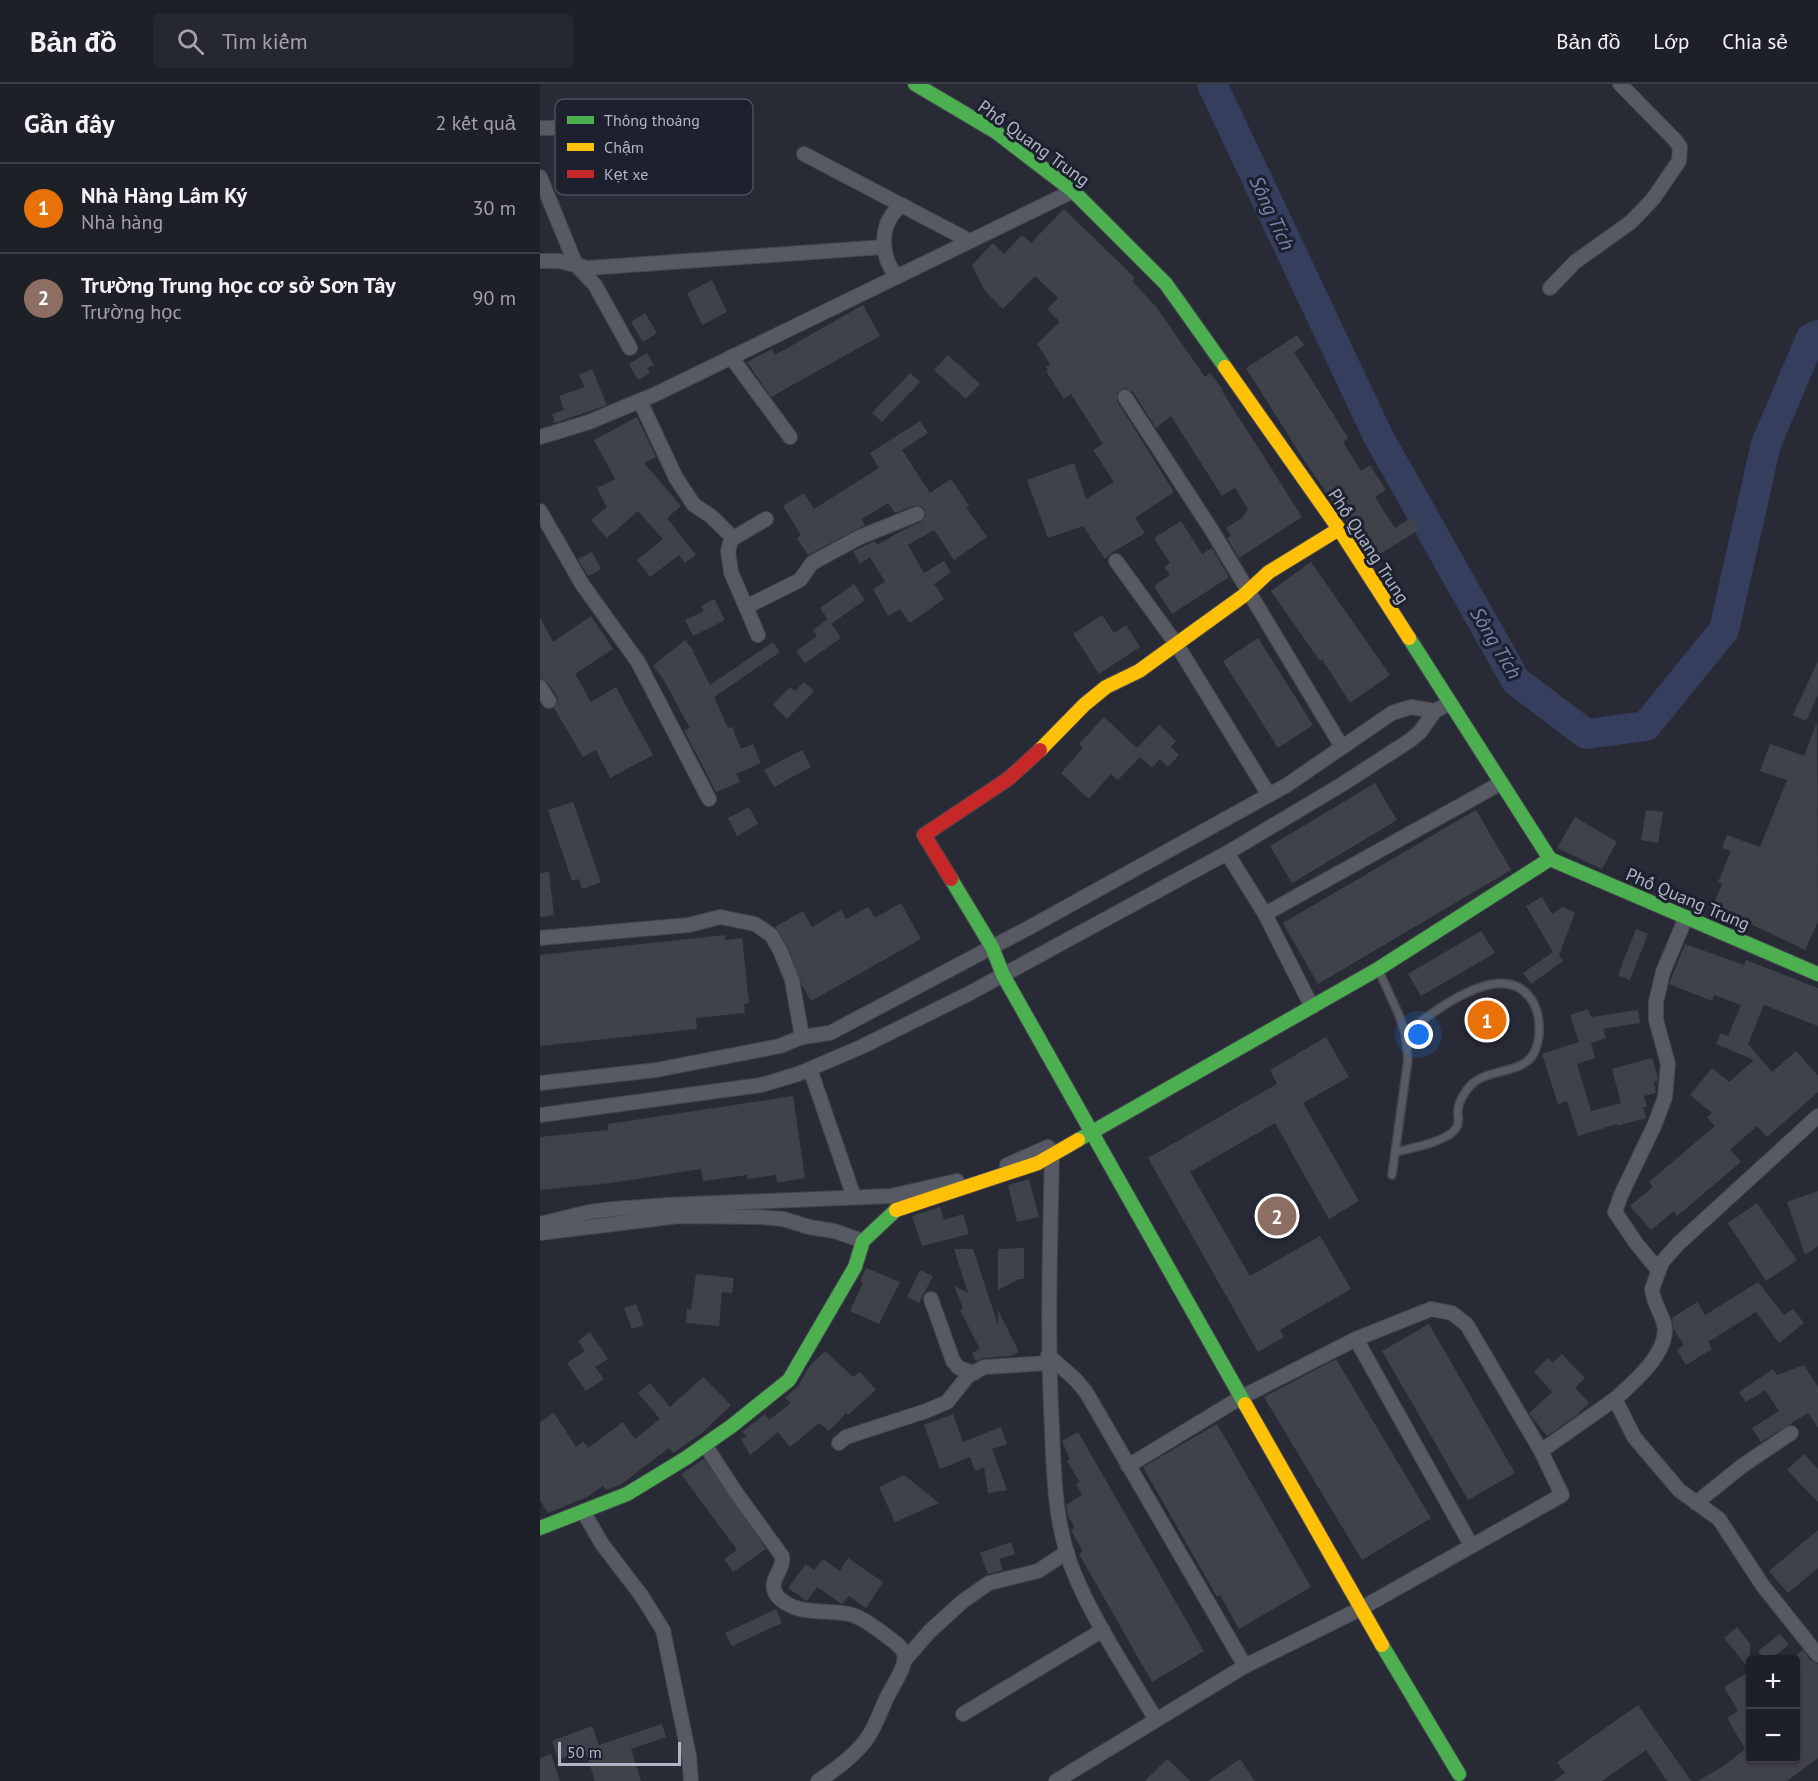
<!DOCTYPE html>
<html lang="vi">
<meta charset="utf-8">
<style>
body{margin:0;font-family:"PT Sans",sans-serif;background:#262830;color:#f1f3f6}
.controls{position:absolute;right:18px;bottom:18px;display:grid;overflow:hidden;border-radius:6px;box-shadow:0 2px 4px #0004}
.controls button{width:54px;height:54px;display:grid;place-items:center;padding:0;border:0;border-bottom:2px solid #3c3e45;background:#1e2028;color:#f1f3f6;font:30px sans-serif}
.scale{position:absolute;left:18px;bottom:15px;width:123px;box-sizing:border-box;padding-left:6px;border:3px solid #b1b5c6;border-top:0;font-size:16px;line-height:21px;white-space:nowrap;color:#b1b5c6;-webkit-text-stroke:4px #1c202f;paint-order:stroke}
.you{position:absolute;left:879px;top:951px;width:21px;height:21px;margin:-15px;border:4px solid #fff;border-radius:50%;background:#1a73e8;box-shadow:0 0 0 9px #1a73e833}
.badge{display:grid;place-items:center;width:39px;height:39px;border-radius:50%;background:#1a73e8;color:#fff;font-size:20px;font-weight:700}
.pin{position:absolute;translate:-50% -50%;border:3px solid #fff;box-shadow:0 2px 6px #0006}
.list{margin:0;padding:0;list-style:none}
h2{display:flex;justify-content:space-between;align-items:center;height:78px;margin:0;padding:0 24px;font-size:26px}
h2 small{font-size:20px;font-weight:400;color:#a1a3a8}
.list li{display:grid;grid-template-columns:39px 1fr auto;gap:18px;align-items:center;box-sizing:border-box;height:90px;padding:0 24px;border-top:2px solid #3c3e45}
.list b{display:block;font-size:22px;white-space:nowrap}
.list p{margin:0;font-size:20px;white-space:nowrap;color:#a1a3a8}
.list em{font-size:20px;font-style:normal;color:#a1a3a8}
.icon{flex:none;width:33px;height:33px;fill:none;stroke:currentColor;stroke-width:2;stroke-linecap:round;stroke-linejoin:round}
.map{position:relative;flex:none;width:1278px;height:1697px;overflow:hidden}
header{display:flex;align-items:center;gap:36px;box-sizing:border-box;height:84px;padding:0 30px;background:#1e2028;border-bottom:2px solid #3c3e45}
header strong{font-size:28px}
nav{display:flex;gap:33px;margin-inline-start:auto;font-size:21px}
.search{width:420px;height:54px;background:#262830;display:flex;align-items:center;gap:15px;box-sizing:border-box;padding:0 21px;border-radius:6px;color:#a1a3a8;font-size:22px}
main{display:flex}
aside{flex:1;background:#1e2028}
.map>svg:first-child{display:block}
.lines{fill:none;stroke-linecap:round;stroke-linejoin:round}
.river{stroke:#353e5d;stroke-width:30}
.building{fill:#40424a}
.lane-casing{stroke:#44464e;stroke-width:10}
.street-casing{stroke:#44464e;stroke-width:16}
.fast-casing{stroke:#44464e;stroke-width:16}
.slow-casing{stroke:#44464e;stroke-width:16}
.jam-casing{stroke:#44464e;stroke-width:16}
.lane{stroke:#575a63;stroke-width:7}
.street{stroke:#575a63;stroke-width:14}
.fast{stroke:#4caf50;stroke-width:14}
.slow{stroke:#ffc107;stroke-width:14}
.jam{stroke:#c62828;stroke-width:14}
.labels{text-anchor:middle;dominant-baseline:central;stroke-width:6;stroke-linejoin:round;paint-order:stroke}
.street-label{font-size:18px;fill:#b1b5c6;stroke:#1c202f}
.water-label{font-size:20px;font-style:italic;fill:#7a86ae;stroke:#1c202f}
.key{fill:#1c202f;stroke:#494d5c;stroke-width:1.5}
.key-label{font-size:16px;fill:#b1b5c6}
</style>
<header>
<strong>Bản đồ</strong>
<div class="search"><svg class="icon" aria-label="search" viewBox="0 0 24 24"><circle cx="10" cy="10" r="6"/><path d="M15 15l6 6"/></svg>Tìm kiếm</div>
<nav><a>Bản đồ</a><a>Lớp</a><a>Chia sẻ</a></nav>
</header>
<main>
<aside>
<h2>Gần đây<small>2 kết quả</small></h2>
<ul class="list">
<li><span class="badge" style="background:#e8710a">1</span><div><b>Nhà Hàng Lâm Ký</b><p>Nhà hàng</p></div><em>30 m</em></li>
<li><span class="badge" style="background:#8d6e63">2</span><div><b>Trường Trung học cơ sở Sơn Tây</b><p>Trường học</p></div><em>90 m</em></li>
</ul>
</aside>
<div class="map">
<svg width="1278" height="1697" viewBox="0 0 1278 1697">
<rect width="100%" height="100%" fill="#282b35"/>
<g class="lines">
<path class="river" d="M672,0L838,352L976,597L1046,650L1106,642L1184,546L1226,360L1271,254L1278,251"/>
</g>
<g class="building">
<path d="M524,125L595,194L592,197L617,224L665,293L670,289L683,306L682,307L762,433L699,474L687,454L691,452L686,444L702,434L708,425L695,404L682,412L631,332L616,344L593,308L585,304L577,308V317L634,408L595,434L605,449L571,469L565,475L543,442L508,454L487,396L534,379L546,415L574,398L553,366L563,360L531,310L524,315L506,287L508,286L506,283L510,280L497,260L520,238L507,225L518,214L495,192L463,225L445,207L432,181L453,159L464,170L482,151L491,159Z"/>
<path d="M172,196L187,228L162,241L147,209Z"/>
<path d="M323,221L340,252L231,313L207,278L232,265L235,271Z"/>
<path d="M105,229L117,249L103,258L91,238Z"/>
<path d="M757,251L764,261L754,268L808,354L803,358L821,387L830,381L846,406L835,413L849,435L855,444L872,433L880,445L832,475L762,373L706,284Z"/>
<path d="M107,269L114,281L107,284L110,289L98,296L89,280Z"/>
<path d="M408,271L440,300L426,315L394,286Z"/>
<path d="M52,285L67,321L15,339L12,330L24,326L19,312L45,303L39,291Z"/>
<path d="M370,289L380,298L342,338L332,329Z"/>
<path d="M97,333L116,373L104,379L141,422L127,434L156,471L145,479L139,471L110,493L97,476L123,455L98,427L67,454L51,436L67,423L57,404L75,395L54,356Z"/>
<path d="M380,337L388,349L362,366L390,409L411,395L429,422L426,423L447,453L414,476L394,446L368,461L384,489L404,477L411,488L394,500L404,515L370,539L360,525L348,532L333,505L345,498L330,473L320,480L313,467L335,457L337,461L363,446L381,438L386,431L383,423L374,422L355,429L348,419L322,435L325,441L268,471L257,454L261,451L243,422L264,409L274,425L339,384L330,369Z"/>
<path d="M641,437L662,470L672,464L689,493L632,530L614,502L630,491L624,483L630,479L614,454Z"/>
<path d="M52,468L61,485L48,492L38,475Z"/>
<path d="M771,478L850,591L810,619L782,575L780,577L731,507Z"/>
<path d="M314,500L325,516L291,540L280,524Z"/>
<path d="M174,515L185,536L153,552L145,536L164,527L161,522Z"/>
<path d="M562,531L574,549L586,541L600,563L559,590L533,550Z"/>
<path d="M51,532L73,565L35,590L51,618L76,603L113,671L70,694L56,666L43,673L14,624L18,617L17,612L7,598L0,594V533L13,558Z"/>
<path d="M288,535L301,554L265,579L256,567L277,552L273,546Z"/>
<path d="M718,554L773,641L738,664L683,577Z"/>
<path d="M145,556L154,567L153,568L170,601L233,558L240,568L174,613L188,644L192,643L201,665L213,660L221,679L196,690L200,698L176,708L144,646L150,644L123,595L113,582Z"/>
<path d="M1278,577V611L1266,637L1253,631Z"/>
<path d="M264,598L274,607L247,635L233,621L250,603L255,607Z"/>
<path d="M564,633L597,664L619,641L636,657L631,663L639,671L628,683L620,675L612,684L600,673L578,696L571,690L549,715L521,689L543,664L539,660Z"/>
<path d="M1277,638L1278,838L1265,866L1173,822L1182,800L1178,798L1191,767L1182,764L1187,751L1220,763L1247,696L1220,687L1230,660L1264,672Z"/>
<path d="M262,666L271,683L234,703L224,686Z"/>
<path d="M835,699L857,736L752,799L730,762Z"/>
<path d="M33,718L61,798L42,805L39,795L32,797L8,726Z"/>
<path d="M209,723L218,740L197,752L188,734Z"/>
<path d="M936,726L971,786L778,900L743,839Z"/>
<path d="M1106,726L1123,728L1118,759L1101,756Z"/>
<path d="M1035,733L1077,758L1062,785L1017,764Z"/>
<path d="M9,788L14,831L0,833V789Z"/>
<path d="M1002,813L1012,830L1023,823L1035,829L1019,871L1023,877L991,900L983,889L1013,868L986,822Z"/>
<path d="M361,819L381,855L271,917L262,901L248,863L235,843L263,827L272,843L301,826L306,835L328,823L335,834Z"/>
<path d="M1096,845L1108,850L1090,896L1078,891Z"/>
<path d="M941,847L955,869L881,912L868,890Z"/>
<path d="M185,851V856L202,854L209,919L204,920L205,929L156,934L157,945L0,962V871Z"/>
<path d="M1145,860L1204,881L1206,876L1278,904V942L1224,921L1208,960L1232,988L1256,967L1278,992V1008L1227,1053L1217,1042L1190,1066L1201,1078L1137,1132L1134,1127L1111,1146L1090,1122L1113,1103L1109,1098L1175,1042L1167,1033L1172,1029L1150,1011L1172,984L1189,998L1214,976L1176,960L1181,949L1188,952L1201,921L1174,911L1172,917L1129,900Z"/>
<path d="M1048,925L1051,933L1098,926L1100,939L1063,945L1066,954L1051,959L1055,974L1037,980L1051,1027L1081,1019L1072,985L1112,974L1118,994L1117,997L1114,998L1116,1009L1104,1012L1107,1023H1103L1106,1034L1077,1042V1040L1038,1052L1027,1017L1018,1020L1002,970L1039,958L1030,931Z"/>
<path d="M786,953L809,993L763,1019L819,1117L789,1135L735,1039L650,1088L710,1192L780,1152L811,1205L740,1246L744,1253L718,1268L608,1074L737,1000L730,986Z"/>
<path d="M253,1012L265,1094L237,1099L236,1091L207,1095V1091L163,1097L161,1085L71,1099L0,1106V1053L68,1046V1040Z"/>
<path d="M489,1095L499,1133L477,1138L468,1101Z"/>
<path d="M1278,1107V1162L1265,1171L1247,1118Z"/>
<path d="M1217,1119L1257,1176L1226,1197L1188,1139Z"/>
<path d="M400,1123L404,1136L423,1130L429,1150L382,1162L372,1132Z"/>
<path d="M484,1164V1195H479L458,1206V1165Z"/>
<path d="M414,1165H433L458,1241V1226L479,1268L471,1272L443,1274L436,1277L432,1269L440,1265L420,1226L423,1224L414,1202L428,1209Z"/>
<path d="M326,1184L360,1198L339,1240L310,1227L323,1199L320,1197Z"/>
<path d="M380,1186L393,1192L379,1219L367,1213Z"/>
<path d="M156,1190L194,1194L192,1209L182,1208L179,1242L146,1239L147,1225L151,1226Z"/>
<path d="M1218,1198L1244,1231L1253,1225L1264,1239L1239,1259L1216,1228L1168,1258L1172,1265L1146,1281L1137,1266L1144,1261L1133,1244L1132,1234L1157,1218L1165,1231Z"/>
<path d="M96,1220L104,1241L92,1245L84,1224Z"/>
<path d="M889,1240L975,1389L928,1416L842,1267Z"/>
<path d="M50,1248L68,1275L55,1283L64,1295L46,1307L27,1279L45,1267L38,1257Z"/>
<path d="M285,1267L313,1293L320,1288L336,1306L308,1331L306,1329L289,1347L279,1339L250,1363L238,1348L210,1371L201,1355L207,1352L202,1348L225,1330L229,1336L251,1319L245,1314L258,1302L269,1283Z"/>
<path d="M1022,1270L1045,1294L1035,1304L1049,1319L1037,1331L1007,1352L989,1329L1012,1308L994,1288L1008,1274L1012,1279Z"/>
<path d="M796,1275L891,1434L822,1476L724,1313Z"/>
<path d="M1264,1281L1278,1303V1344L1268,1329L1221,1358L1212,1344L1239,1327L1225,1306L1206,1318L1199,1308L1233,1285L1237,1291Z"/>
<path d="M163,1293L191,1321L162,1349L133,1369L129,1364L80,1401L66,1406L63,1402L47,1413L8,1429L0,1416V1338L14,1329L36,1363L43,1357L48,1364L83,1338L95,1355L120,1335L98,1309L110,1299L130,1323Z"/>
<path d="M413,1330L423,1358L461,1343L467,1360L452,1365L467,1406L448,1409L444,1383L435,1387L430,1373L400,1385L384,1341Z"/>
<path d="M677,1340L771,1503L699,1545L680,1511L677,1513L603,1383Z"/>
<path d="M538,1348L664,1567L612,1598L539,1470L543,1468L531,1446L535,1444L528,1432L526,1421L542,1411L536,1400L540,1398L527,1377L530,1375L522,1357Z"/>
<path d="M1264,1370L1278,1385V1418L1247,1386Z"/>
<path d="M164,1375L226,1465L193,1488L184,1475L197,1466L141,1390Z"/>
<path d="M364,1391L399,1419L355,1438L339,1403Z"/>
<path d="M1278,1446V1484L1248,1509L1229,1487Z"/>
<path d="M471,1458L475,1470L459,1475L463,1486L448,1490L440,1469Z"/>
<path d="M308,1474L343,1498L326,1524L309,1512L302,1520L277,1503L267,1517L248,1504L266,1480L274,1486L283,1475L300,1487Z"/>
<path d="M236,1525L242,1539L192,1562L185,1549Z"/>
<path d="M1197,1543L1210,1560V1586L1184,1554Z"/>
<path d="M1240,1550L1249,1561L1230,1575H1224L1218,1567Z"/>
<path d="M1263,1566L1271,1577L1278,1580V1674L1247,1697H1158L1185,1681L1205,1665L1187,1634L1198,1627L1184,1603L1210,1587V1674H1256V1571Z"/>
<path d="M1098,1621L1151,1697H1127L1106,1666L1062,1697H1013L1025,1689L1017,1678Z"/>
<path d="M122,1640L126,1653L91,1665L101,1697H55L45,1666L18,1676L12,1657L52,1642L59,1661Z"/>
<path d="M11,1670L20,1697H0V1674Z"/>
<path d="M627,1675L635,1682L650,1697H605Z"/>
<path d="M700,1675L715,1697H668L688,1683Z"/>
</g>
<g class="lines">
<defs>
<g id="lane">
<path d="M838,885L859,931L865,949L868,975L852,1091"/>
<path d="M855,1068C869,1065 917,1056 918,1039C919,1036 918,1033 918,1030C917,1020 924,1008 931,1001C947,984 982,991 994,969C1001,955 1001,934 994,920C967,868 894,928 865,949"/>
</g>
<g id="street">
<path d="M0,44L126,42"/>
<path d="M264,70L430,157"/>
<path d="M0,93L36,181L55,201L90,264"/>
<path d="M0,177H19L48,184L344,163"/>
<path d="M357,193C339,171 339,138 362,121"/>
<path d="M1010,204L1035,178L1091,138L1113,115L1139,77L1140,63L1135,56L1080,0"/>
<path d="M191,273L250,353"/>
<path d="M585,313L671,445L802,663"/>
<path d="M100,317L136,394L154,421L171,432L192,453L188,467L191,488L218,551"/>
<path d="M0,353L49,338L116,310L533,107"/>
<path d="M0,427L42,500L98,578L169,715"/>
<path d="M192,455L226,435"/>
<path d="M576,477L637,561L729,711"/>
<path d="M206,523L260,496L272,479L320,453L377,430"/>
<path d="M0,603L9,617"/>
<path d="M687,769L725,830L772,923"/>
<path d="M725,830L961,699"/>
<path d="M0,854L149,841L180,833L215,840L231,851L240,866L252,896L262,953"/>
<path d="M270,985L314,1113"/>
<path d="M0,999L116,986L240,962L262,953L290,949L492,842L747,701L852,629L871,623L895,627"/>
<path d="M0,1031L221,1001L258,990L321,963L430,909L687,769L801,701L869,657L880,648L895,627L910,619"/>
<path d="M1278,1032L1138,1160L1122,1178L1112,1205C1113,1218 1121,1228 1124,1240C1131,1267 1093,1299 1075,1315L1094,1353L1139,1406L1179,1435L1223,1502L1278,1571"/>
<path d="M467,1081L508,1063L512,1071C510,1163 507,1254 512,1345C514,1394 515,1443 534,1489C555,1540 588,1588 616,1636"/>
<path d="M0,1140L49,1128L73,1125L128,1121L351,1112L417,1097"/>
<path d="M0,1149L139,1132L220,1133L243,1135L269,1143L294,1147L323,1157"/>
<path d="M1118,1186L1096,1159L1075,1128L1081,1111L1115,1040L1125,1013L1128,980L1116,936V918L1123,888L1146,833"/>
<path d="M391,1215L413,1277L419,1284L434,1289"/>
<path d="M816,1255L931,1461"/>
<path d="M508,1271L536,1296L546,1308L705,1582"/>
<path d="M299,1359L306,1353L386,1327L407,1318L428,1292L444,1283L509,1279"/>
<path d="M165,1361L197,1410L242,1472C245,1488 224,1498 239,1514C258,1532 286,1525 309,1530C322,1533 334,1543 344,1550C350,1555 361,1561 364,1569C368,1579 353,1602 348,1611C342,1623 338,1636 331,1648C322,1666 295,1686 278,1697"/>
<path d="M1001,1367L1075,1315"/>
<path d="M1156,1419L1202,1382L1251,1349"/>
<path d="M43,1427L62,1460L101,1511L123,1546L149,1672L151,1697"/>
<path d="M364,1577L389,1548L423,1517L449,1499L498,1487L527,1468"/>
<path d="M423,1630L563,1546"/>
<path d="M516,1697L705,1582L820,1525L1022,1411L1001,1367L927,1241L912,1229L891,1225L816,1255L700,1314L588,1382"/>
</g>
<g id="fast">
<path d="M375,0L456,48L533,107L626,200L685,283"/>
<path d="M869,554L1010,775L1278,890"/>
<path d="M411,795L452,863L463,891L705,1320"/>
<path d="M538,1056L838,885L1010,775"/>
<path d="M0,1444L87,1410L146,1374L193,1341L249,1296L315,1183L323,1157L356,1126"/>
<path d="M842,1561L919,1690"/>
</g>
<g id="slow">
<path d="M685,283L799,445L869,554"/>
<path d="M500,666L544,621L566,603L599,587L703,512L729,488L799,445"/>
<path d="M356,1126L498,1079L538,1056"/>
<path d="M705,1320L842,1561"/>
</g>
<path id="jam" d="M411,795L384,751L468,695L500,666"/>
</defs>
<use href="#lane" class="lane-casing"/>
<use href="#street" class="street-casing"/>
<use href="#fast" class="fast-casing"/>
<use href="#slow" class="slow-casing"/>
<use href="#jam" class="jam-casing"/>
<use href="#lane" class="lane"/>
<use href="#street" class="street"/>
<use href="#fast" class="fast"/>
<use href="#slow" class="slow"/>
<use href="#jam" class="jam"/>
</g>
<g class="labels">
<g class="street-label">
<text transform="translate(494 59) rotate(36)">Phố Quang Trung</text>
<text transform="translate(829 462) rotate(57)">Phố Quang Trung</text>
<text transform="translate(1148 815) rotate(23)">Phố Quang Trung</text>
</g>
<g class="water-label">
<text transform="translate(732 129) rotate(65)">Sông Tích</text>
<text transform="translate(956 559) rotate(59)">Sông Tích</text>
</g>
</g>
<rect x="15" y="15" width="198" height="96" rx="9" class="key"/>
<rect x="27" y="32" width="27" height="8" fill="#4caf50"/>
<rect x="27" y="59" width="27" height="8" fill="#ffc107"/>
<rect x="27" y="86" width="27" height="8" fill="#c62828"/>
<g class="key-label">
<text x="64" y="42">Thông thoáng</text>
<text x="64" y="69">Chậm</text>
<text x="64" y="96">Kẹt xe</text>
</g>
</svg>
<div class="controls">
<button>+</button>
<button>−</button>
</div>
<div class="scale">50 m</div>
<div class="you"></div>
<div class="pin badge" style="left:947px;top:936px;background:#e8710a">1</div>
<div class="pin badge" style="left:737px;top:1132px;background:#8d6e63">2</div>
</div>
</main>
